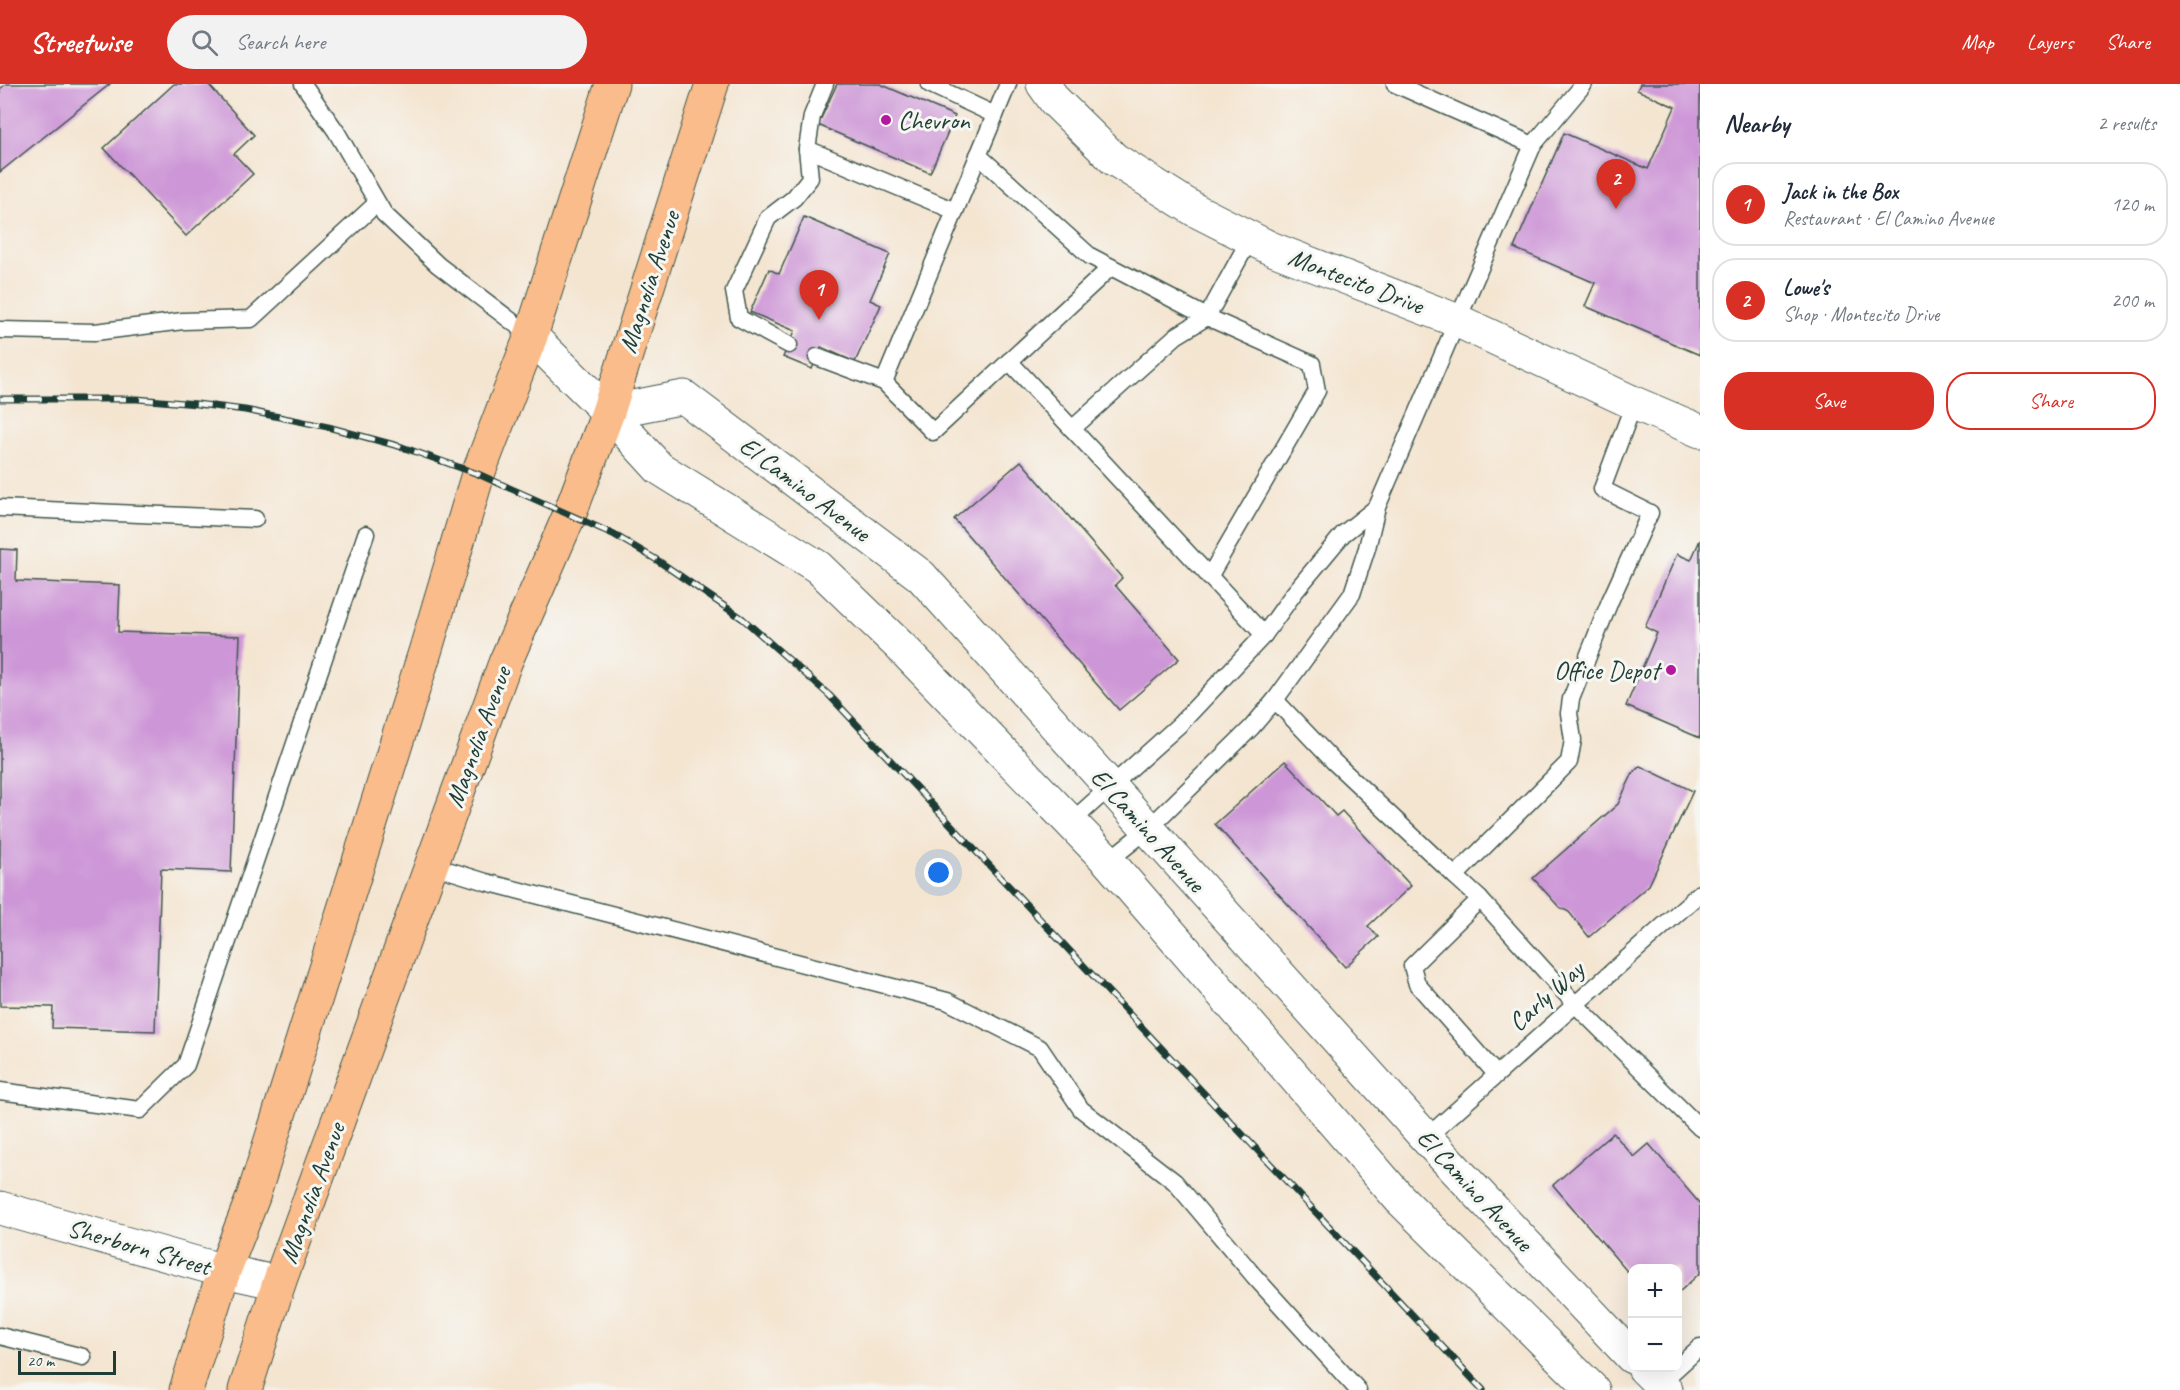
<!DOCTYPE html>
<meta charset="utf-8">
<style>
body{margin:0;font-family:Caveat,sans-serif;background:#f2f2f3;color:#1f2937}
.controls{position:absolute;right:18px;bottom:18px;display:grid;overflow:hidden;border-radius:12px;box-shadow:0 6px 24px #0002}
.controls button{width:54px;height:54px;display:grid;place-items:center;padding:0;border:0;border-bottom:2px solid #e0e1e3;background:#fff;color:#1f2937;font:30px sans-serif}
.scale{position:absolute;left:18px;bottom:15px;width:98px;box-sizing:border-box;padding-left:6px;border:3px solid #1f3d34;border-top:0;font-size:16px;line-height:21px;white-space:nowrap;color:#1f3d34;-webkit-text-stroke:4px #f6f6f2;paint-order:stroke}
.you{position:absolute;left:939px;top:789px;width:21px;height:21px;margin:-15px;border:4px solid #fff;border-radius:50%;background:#1a73e8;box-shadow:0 0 0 9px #1a73e833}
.badge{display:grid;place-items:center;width:39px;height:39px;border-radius:50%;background:#d93025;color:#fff;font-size:20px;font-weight:700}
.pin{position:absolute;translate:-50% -50px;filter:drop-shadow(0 2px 3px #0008)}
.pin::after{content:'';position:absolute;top:32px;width:21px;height:18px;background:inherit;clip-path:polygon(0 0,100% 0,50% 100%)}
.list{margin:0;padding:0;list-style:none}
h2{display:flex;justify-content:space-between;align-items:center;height:78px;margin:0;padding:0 24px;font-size:26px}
h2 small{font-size:20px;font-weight:400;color:#747a83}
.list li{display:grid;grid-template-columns:39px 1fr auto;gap:18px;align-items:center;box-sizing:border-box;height:84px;margin:0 12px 12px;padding:0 12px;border:2px solid #e0e1e3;border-radius:24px}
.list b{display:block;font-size:22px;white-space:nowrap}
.list p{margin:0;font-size:20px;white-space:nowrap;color:#747a83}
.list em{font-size:20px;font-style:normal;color:#747a83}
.actions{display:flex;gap:12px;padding:18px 24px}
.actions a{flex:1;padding:14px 0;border:2px solid #d93025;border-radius:24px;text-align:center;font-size:21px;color:#d93025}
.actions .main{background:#d93025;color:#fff}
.icon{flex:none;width:33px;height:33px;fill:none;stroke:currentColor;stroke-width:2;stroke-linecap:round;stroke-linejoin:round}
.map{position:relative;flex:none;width:1700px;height:1306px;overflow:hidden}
header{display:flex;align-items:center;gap:36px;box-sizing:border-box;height:84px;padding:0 30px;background:#d93025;color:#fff}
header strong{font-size:28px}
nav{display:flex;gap:33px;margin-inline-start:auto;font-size:21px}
.search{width:420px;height:54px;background:#f2f2f3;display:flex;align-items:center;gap:15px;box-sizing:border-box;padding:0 21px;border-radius:33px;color:#747a83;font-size:22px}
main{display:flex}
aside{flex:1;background:#fff}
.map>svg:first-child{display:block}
.building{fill:#cd96d7}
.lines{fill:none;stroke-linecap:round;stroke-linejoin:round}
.lane-casing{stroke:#3f564c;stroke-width:19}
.street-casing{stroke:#3f564c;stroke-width:35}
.primary-casing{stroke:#3f564c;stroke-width:35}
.lane{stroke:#fff;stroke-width:16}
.street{stroke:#fff;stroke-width:33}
.primary{stroke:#f9bc8a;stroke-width:33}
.rail-casing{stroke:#1f3d34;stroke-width:7}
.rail{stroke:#f6f6f2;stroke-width:4.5;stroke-dasharray:14;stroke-linecap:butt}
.poi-dot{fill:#b5179e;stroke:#f6f6f2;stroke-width:2}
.labels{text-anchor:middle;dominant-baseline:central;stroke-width:6;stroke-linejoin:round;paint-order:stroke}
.poi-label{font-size:26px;fill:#1f3d34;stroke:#f6f6f2;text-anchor:start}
.street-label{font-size:26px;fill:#1f3d34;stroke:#f6f6f2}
</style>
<header>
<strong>Streetwise</strong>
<div class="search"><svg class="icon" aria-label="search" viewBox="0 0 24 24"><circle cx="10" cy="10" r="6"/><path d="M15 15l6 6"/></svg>Search here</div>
<nav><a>Map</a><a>Layers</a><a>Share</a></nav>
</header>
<main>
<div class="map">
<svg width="1700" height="1306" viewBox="0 0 1700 1306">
<rect width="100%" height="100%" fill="#f6f6f2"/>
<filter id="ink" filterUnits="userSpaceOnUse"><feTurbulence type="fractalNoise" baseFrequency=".0167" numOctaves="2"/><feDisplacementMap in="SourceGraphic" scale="12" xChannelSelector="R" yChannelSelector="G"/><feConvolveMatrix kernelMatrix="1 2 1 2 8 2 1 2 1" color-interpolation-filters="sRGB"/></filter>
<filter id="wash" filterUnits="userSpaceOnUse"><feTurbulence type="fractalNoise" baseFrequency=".008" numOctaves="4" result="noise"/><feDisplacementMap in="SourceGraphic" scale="24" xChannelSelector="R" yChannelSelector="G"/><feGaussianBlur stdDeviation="1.35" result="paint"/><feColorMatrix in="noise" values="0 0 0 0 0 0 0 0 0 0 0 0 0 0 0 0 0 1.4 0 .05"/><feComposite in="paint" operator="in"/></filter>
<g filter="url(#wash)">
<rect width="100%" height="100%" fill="#f4e5d1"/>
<g id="blocks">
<g class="building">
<path d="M6,0H110L0,88V5Z"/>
<path d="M174,0H208L254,51L234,70L253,90L186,152L104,64Z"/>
<path d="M837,0H880L955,32L930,89L818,41Z"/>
<path d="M1640,0H1700V271L1585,222L1595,199L1514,164L1564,49L1648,85L1675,23L1637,6Z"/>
<path d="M804,133L890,170L870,216L881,221L855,278L821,263L812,285L783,273L795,247L750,228L769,185L779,190Z"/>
<path d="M1021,377L1122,494L1115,501L1179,575L1119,626L954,435Z"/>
<path d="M1700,456V654L1626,622L1657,549L1645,543L1677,470L1691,476Z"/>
<path d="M0,465L17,466L16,497L120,501L118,548L240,552L231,788L161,785L155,947L52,944L53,923L0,922Z"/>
<path d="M1285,677L1336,732L1342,727L1411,802L1368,842L1378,853L1345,883L1215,740Z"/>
<path d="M1640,682L1693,707L1649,801L1589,853L1569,828L1559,823L1533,794L1618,720L1633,689Z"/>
<path d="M1613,1049L1634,1073L1649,1060L1700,1120V1189L1678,1209V1184H1632V1193L1553,1101Z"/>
</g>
</g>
</g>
<g filter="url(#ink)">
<use href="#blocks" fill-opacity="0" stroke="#3f564c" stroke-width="1.5"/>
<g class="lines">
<defs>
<g id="lane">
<path d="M303,0L336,47L384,130L438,181L531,252"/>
<path d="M825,0L812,32L807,65L955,127"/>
<path d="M929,0L995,31"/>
<path d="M1395,0L1533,61"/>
<path d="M978,71L1090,172L1207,233L1312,280L1317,307L1209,493"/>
<path d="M0,246L95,248L183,237L251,235L377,119"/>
<path d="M789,261L739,234L734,207L768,134L794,114L810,94L807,65"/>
<path d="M817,273L884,298L933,348L1111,183"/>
<path d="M1009,277L1264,551"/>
<path d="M884,298L1008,0"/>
<path d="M1634,319L1602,405L1650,429L1610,517L1571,615L1569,629L1573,656L1569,678L1455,792L1480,815L1575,920L1700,1044"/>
<path d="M1072,345L1176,252L1207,233L1251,153"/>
<path d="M0,424L255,435"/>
<path d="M1275,616L1334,678L1455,792"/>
<path d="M1071,738L1179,641L1264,551L1294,509L1343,450L1377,423"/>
<path d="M1108,777L1148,745L1251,644L1275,616L1352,510L1367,464L1377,423L1533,61L1584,0"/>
<path d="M431,781L486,798L947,917L1040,964L1081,1025L1175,1098L1254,1192L1358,1306"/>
<path d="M1480,815L1412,882L1417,900L1496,990"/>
<path d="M0,1007L140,1026L186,981L366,450"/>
<path d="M1426,1054L1700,809"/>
<path d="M0,1252L83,1273"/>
<path d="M1656,1303L1700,1263"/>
</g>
<g id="street">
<path d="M1043,0L1055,17L1114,75L1195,126L1270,164L1458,237L1634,319L1700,347"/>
<path d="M531,252L608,328L659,384L818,483L904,566L1108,777L1399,1114L1593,1306"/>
<path d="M608,328L684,313L921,492L1426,1054L1632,1273"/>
<path d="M0,1124L224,1187L279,1199"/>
<path d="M1644,1284L1666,1306"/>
</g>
<g id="primary">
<path d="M186,1306L224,1187L253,1113L425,568L478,390L531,252L612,0"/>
<path d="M245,1306L279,1199L505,579L569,432L608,328L712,0"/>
</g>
</defs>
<use href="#lane" class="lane-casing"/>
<use href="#street" class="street-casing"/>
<use href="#primary" class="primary-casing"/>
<use href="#lane" class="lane"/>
<use href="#street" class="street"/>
<use href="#primary" class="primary"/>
<defs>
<path id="rail" d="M0,315H137L197,320L245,326L328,343L402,363L478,390L613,450L657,476L743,535L829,611L1483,1306"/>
</defs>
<use href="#rail" class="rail-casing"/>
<use href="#rail" class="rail"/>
</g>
</g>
<g class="poi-dot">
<circle cx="886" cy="36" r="6"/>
<circle cx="1671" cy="586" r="6"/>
</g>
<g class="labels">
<g class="poi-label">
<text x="898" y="36">Chevron</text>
<text x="1659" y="586" text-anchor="end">Office Depot</text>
</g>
<g class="street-label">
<text transform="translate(1356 197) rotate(21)">Montecito Drive</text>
<text transform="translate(649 198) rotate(-72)">Magnolia Avenue</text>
<text transform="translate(805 405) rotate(37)">El Camino Avenue</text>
<text transform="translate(478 653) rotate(-70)">Magnolia Avenue</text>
<text transform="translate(1148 746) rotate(48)">El Camino Avenue</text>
<text transform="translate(1546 912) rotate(-42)">Carly Way</text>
<text transform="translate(1475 1106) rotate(47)">El Camino Avenue</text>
<text transform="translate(312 1109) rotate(-70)">Magnolia Avenue</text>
<text transform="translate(139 1163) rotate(16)">Sherborn Street</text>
</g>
</g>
</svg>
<div class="controls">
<button>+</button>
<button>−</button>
</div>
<div class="scale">20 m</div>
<div class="you"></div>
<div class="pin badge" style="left:819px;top:236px">1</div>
<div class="pin badge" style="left:1616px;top:125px">2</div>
</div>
<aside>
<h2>Nearby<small>2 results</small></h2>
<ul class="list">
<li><span class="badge">1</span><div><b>Jack in the Box</b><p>Restaurant · El Camino Avenue</p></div><em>120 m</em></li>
<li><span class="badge">2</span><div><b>Lowe's</b><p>Shop · Montecito Drive</p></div><em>200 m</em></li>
</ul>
<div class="actions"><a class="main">Save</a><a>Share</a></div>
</aside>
</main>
